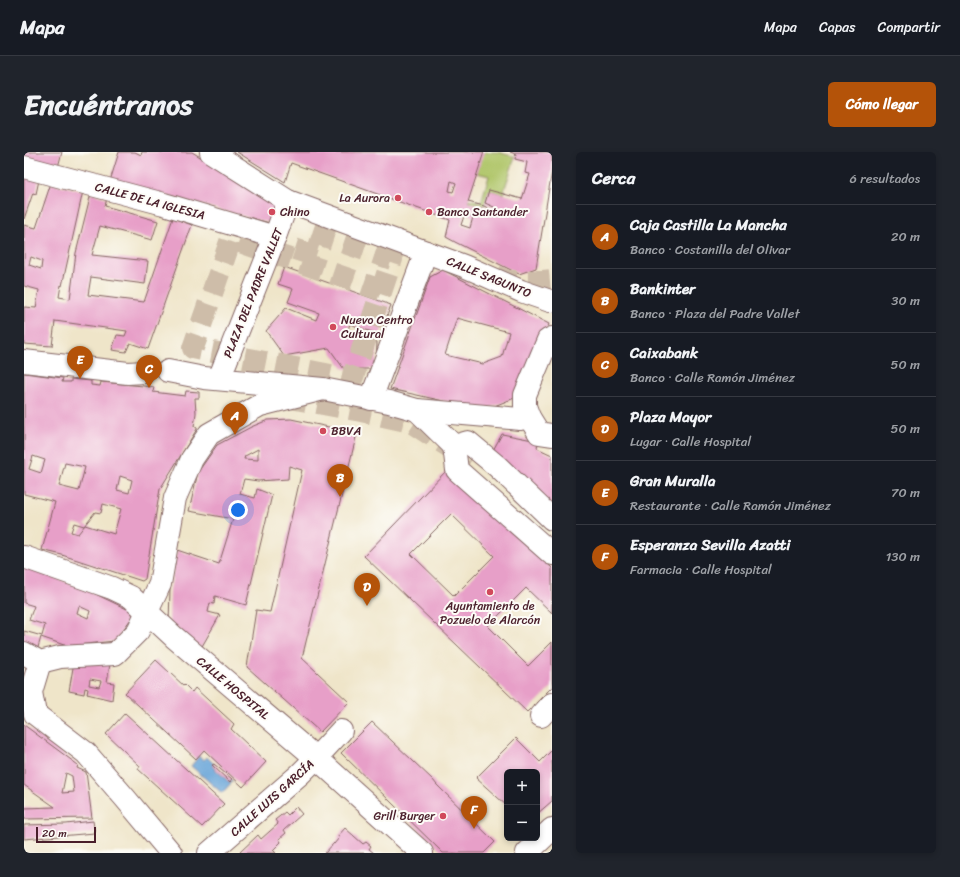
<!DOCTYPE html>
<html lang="es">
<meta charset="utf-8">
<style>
body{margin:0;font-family:Sriracha,sans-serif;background:#20242c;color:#f1f3f6}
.controls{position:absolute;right:12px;bottom:12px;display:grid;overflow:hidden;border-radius:6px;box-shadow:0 2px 6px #0003}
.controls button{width:36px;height:36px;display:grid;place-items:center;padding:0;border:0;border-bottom:1px solid #363941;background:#171b24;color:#f1f3f6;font:20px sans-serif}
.scale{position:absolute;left:12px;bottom:10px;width:60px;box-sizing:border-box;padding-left:4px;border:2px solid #4a1f2b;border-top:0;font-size:11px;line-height:14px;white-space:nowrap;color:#4a1f2b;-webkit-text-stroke:3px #fdfcf7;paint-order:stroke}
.you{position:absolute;left:214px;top:358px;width:14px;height:14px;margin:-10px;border:3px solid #fff;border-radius:50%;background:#1a73e8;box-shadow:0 0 0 6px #1a73e833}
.badge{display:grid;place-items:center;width:26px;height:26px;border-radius:50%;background:#b45309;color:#fff;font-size:13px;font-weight:700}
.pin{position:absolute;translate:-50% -33px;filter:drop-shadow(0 1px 2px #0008)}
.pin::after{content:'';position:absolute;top:21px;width:14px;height:12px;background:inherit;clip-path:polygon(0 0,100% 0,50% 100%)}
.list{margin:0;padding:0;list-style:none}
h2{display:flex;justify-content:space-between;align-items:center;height:52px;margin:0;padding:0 16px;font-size:17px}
h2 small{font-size:13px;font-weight:400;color:#9ea1a6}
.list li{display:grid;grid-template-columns:26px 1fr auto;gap:12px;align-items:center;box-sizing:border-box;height:64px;padding:0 16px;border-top:1px solid #363941}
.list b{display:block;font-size:15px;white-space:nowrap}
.list p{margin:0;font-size:13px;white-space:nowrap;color:#9ea1a6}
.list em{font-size:13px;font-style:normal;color:#9ea1a6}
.map{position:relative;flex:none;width:528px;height:701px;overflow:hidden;border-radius:6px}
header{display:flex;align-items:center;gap:24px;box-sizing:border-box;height:56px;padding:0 20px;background:#171b24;border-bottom:1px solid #363941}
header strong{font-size:19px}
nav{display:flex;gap:22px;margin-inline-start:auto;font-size:14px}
.intro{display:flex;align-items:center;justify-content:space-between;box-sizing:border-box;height:96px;padding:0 24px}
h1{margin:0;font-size:28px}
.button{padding:10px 18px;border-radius:6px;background:#b45309;color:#fff;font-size:14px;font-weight:700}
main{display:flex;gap:24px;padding:0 24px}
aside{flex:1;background:#171b24;border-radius:6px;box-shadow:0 2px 6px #0003}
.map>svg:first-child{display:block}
.green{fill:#b0c66b;stroke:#7d724b}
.water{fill:#67a4d8;stroke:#586282}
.building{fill:#e79fc8;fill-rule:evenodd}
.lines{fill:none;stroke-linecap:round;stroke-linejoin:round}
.minor-tunnel{stroke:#cebda9;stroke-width:22;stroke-dasharray:22 11;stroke-linecap:butt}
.minor-casing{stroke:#846462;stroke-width:24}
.minor{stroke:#fff;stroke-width:22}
.poi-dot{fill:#d1495b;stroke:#fdfcf7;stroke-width:1.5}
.labels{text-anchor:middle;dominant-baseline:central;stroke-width:4;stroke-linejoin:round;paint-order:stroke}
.poi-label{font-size:12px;fill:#4a1f2b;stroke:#fdfcf7;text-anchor:start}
.street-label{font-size:12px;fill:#4a1f2b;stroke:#fdfcf7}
</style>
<header>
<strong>Mapa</strong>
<nav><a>Mapa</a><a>Capas</a><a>Compartir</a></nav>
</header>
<div class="intro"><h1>Encuéntranos</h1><a class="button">Cómo llegar</a></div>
<main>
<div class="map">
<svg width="528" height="701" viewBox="0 0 528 701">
<rect width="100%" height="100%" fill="#fdfcf7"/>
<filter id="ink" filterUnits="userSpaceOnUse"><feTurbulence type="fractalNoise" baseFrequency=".025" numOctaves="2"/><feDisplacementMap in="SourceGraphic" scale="8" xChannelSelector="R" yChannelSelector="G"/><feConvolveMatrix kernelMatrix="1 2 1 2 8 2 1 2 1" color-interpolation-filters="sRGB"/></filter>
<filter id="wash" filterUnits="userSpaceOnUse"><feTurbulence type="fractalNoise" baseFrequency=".012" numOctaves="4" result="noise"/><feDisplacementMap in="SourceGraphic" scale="16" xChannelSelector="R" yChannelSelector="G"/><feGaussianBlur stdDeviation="0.9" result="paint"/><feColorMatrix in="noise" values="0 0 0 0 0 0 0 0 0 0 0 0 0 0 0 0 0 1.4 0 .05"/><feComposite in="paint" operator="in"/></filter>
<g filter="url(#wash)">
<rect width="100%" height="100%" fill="#efe5c9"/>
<path class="green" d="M460,0H474L491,5L479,42L465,38L460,54L444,50L445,47L457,50L465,24L453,21Z"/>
<path class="water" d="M175,604L180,608L183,605L190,612L188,614L205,630L208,628L209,629L198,641L167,614Z"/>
<g id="blocks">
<g class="building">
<path d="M0,0H38L34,15L0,6Z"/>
<path d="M95,0H111L117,3L118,0H168L253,52L246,71L86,29Z"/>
<path d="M213,0H460L444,50L460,54L470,59L472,56L461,51L465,38L498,47L506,22L501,21L503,10L491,7L492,2L486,0H528V18L512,116L495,122L431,90L422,85L426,68L267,11L261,30ZM427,29L432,31L429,40L425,39ZM441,61L449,65L446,76L437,73Z"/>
<path d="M0,25L15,28L12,42L9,41L0,67Z"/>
<path d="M27,31L59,39L38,134L37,133L35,145L46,147L52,101L67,41L83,46L81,54L134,69L128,88L76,74L68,103L124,109L121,132L67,125L64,143L120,150L149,66L168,73L124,197L106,191L102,200L88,198L93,183L101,184L103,179L31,169L28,194L0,192V155L12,156L15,138L0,134V73L12,76ZM7,105L18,109L17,117L5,113Z"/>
<path d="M260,115L367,153L356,183L326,172L323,180L353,190L352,217H320L305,196L260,204L242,179L262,156L292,168L295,161L264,150L269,137L254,132Z"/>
<path d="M419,118L525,172L493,245L460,258L366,237L406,125ZM433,166L485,180L478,205L459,212L421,203Z"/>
<path d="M0,221L39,226L38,230H47V227L67,229V233L76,234L77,230L130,235L129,240L161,244L162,239L175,240V246H171L172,261L170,274L173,276V277L136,337L121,427L118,429L38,403L18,398L31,350L0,342ZM9,304L21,308L17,321L5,317ZM41,311L61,315L55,339L35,334ZM96,324L108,328L105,341L93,338ZM79,352L97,357L90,382L61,373L54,382L47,380L50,371L60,374L71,360L77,361Z"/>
<path d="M267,267L333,281L278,506L325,550L296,580L223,515L232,458L246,460L278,318L265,314L264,327L234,329L220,327L216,342L231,346L233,337L248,343L222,453L191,444L190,452L186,451L184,460L196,463L177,496L145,470L146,438L153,398L195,412L209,367L165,359L174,320L193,293L227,275L244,268ZM234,297V308L220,307L221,304Z"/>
<path d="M478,282L514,289L513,296L528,303V357L468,300Z"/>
<path d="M424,317L528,416V461L502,436L464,474L504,514L528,490V535L503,560L340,404ZM427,362L470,404L430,444L387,402Z"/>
<path d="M0,414L61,437L107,459L109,464L91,489L43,494L17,485L13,499L0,495V479L18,484L21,473L5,468L10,454L0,451ZM55,454L66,459L64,466L53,461Z"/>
<path d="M132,508L160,534L161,533L168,540L171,536L210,572L207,577L242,610L219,635L180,598L172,607L101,541Z"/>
<path d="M50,510L86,512L83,530L90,531L88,548L63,542L64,537L61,536L60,542L45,539ZM66,527L77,529L75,535L65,533Z"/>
<path d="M101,561L200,652L178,675L114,617L116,614L82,582Z"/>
<path d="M348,570L409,628L413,633L471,690L460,701H419L317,601Z"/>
<path d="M0,573L54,613L53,616L62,620L68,666L0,667V656L31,655L0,633ZM42,621L48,624L50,640L38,641Z"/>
<path d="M492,586L516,610L528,598V649L513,662V620H483V654L452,626Z"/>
<path d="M190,612L208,627L206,630L188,613Z"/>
<path d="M272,655L278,662L260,678L262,681L255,687L257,690L249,698L252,701H217L216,700L234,683L237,687L254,672L251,668L261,660L264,663Z"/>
<path d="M69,669L71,681L0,687V673L42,672Z"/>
<path d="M321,676L339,692L342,690L347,694L345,697L350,701H301L310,691V692L315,686L314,684Z"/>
</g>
</g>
</g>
<g filter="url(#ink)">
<use href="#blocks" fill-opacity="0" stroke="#846462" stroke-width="1"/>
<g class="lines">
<g class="minor-tunnel">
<path d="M278,111L288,80L368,107L329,225L322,226L169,196L207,87L357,138"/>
<path d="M472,124L483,129H519L528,128"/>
<path d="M261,245L337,259L387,270L447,309"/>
</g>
<defs>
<g id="minor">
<path d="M187,0L264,49L440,114L497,139L526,149H528"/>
<path d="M0,15L140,52L251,85"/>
<path d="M528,186L524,188L501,243V254L505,265L515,281L528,283"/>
<path d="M0,209L104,221L120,220"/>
<path d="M144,219L180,226L299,237L365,250L393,258L496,267L505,265"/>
<path d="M195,227L251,85L264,49"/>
<path d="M347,247L402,100"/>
<path d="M393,258L430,294L444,290L474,315L528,367"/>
<path d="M430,294L433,318L528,402"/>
<path d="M0,405L88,436L107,445L150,485L298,611L398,701"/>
<path d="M0,501L16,510L36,505L91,502L114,479L136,432L151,346L168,307L185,282L236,253L299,237"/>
<path d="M16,510L7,540L11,562L62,601L101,646L147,701"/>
<path d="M517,564L528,552"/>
<path d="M185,701L276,622L292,606L317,579"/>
<path d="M503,701L528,677"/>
</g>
</defs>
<use href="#minor" class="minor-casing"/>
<use href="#minor" class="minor"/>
</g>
</g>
<g class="poi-dot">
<circle cx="374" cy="46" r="4"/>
<circle cx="248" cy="60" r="4"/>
<circle cx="405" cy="60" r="4"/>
<circle cx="309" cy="175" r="4"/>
<circle cx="299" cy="279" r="4"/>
<circle cx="466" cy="440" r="4"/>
<circle cx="419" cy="664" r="4"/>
</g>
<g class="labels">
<g class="poi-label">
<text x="366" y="46" text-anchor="end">La Aurora</text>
<text x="256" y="60">Chino</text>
<text x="413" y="60">Banco Santander</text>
<text x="317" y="168">Nuevo Centro<tspan x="317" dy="14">Cultural</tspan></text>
<text x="307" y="279">BBVA</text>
<text x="466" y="454" text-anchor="middle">Ayuntamiento de<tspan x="466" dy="14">Pozuelo de Alarcón</tspan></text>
<text x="411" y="664" text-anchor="end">Grill Burger</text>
</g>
<g class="street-label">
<text transform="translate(126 49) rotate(15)">CALLE DE LA IGLESIA</text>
<text transform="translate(465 125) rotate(22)">CALLE SAGUNTO</text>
<text transform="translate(229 141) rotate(-68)">PLAZA DEL PADRE VALLET</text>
<text transform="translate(209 536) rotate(40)">CALLE HOSPITAL</text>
<text transform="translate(248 646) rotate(-42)">CALLE LUIS GARCÍA</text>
</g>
</g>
</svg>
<div class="controls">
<button>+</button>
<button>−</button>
</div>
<div class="scale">20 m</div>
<div class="you"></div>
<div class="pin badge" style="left:211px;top:283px">A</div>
<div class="pin badge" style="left:316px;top:345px">B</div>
<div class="pin badge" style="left:125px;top:236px">C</div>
<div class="pin badge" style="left:343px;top:454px">D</div>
<div class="pin badge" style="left:56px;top:227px">E</div>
<div class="pin badge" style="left:450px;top:677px">F</div>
</div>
<aside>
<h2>Cerca<small>6 resultados</small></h2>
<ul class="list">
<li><span class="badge">A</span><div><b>Caja Castilla La Mancha</b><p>Banco · Costanilla del Olivar</p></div><em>20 m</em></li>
<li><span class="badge">B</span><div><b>Bankinter</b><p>Banco · Plaza del Padre Vallet</p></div><em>30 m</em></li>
<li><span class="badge">C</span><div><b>Caixabank</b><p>Banco · Calle Ramón Jiménez</p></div><em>50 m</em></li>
<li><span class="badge">D</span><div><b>Plaza Mayor</b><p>Lugar · Calle Hospital</p></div><em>50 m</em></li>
<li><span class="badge">E</span><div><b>Gran Muralla</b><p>Restaurante · Calle Ramón Jiménez</p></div><em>70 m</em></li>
<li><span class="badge">F</span><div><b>Esperanza Sevilla Azatti</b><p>Farmacia · Calle Hospital</p></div><em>130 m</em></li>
</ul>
</aside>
</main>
